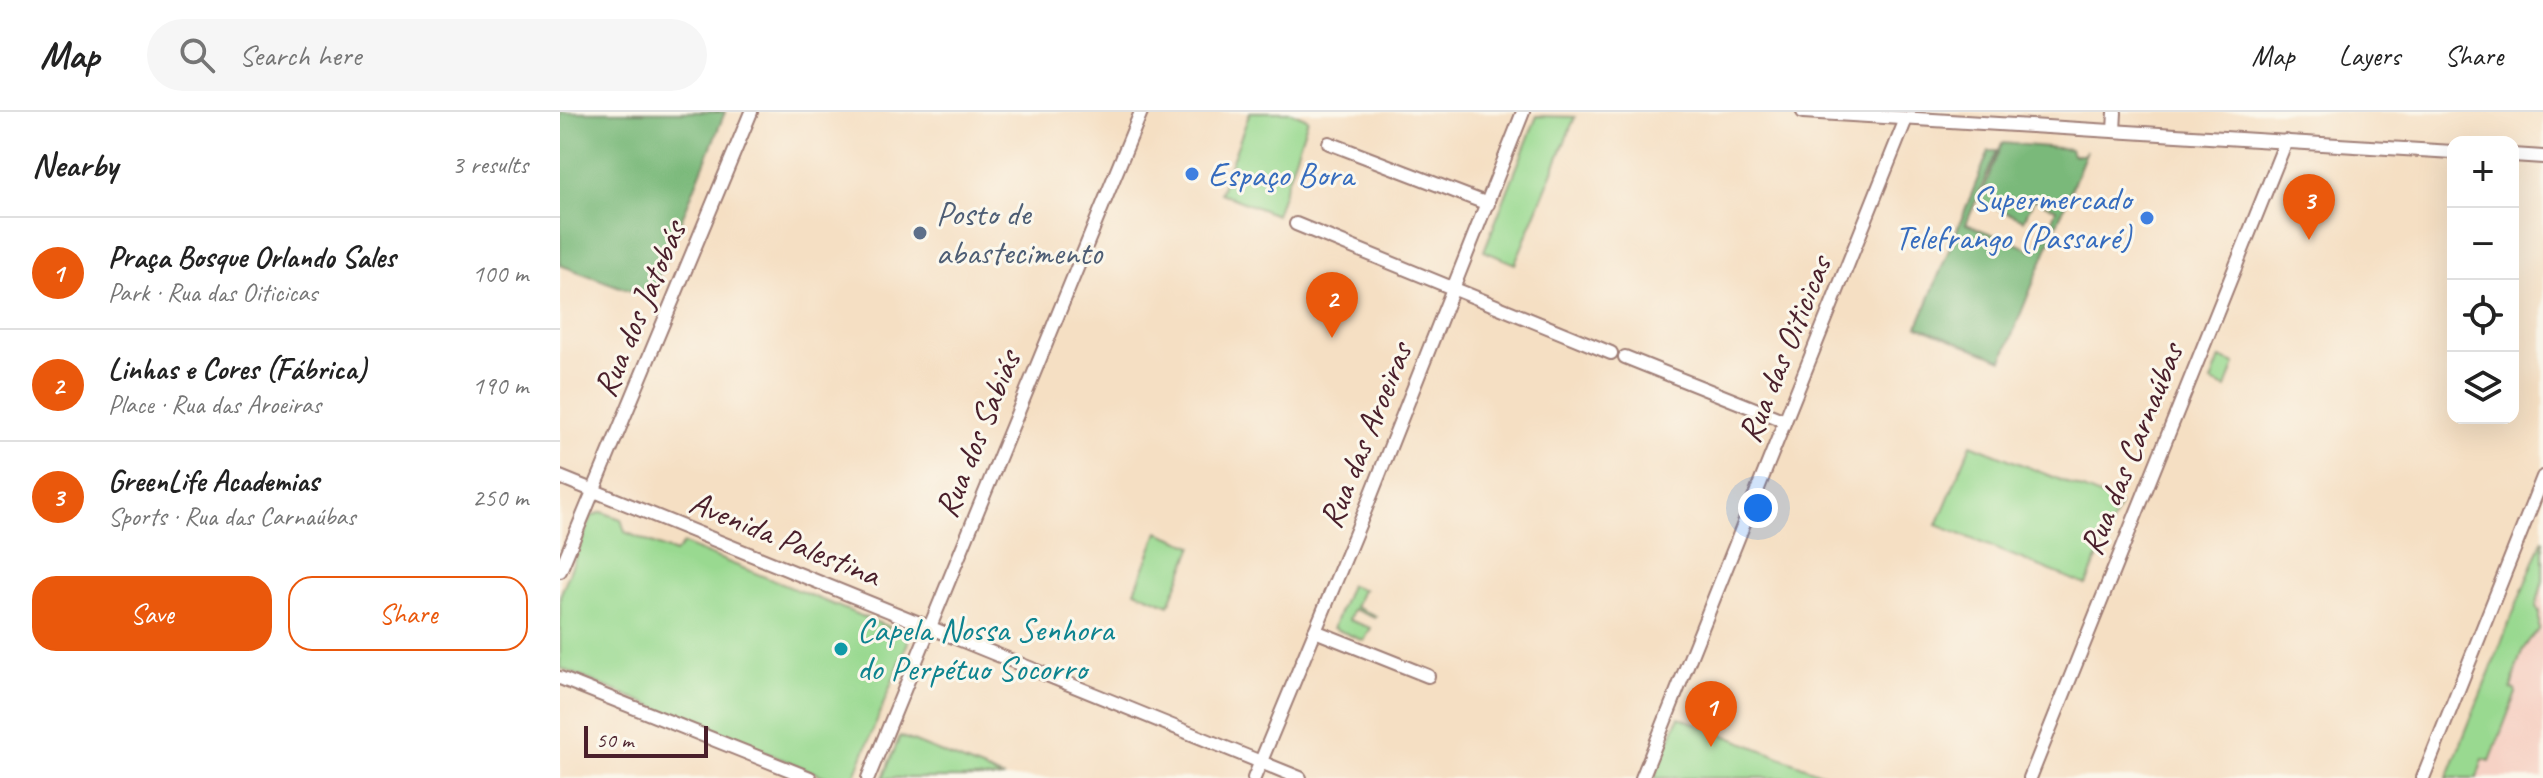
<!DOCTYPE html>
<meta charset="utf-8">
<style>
body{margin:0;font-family:Caveat,sans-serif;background:#f6f6f6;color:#222}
.controls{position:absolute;right:24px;top:24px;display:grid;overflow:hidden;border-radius:16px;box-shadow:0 8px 32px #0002}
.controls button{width:72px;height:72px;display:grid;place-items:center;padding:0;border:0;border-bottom:2px solid #e0e0e0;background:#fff;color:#222;font:40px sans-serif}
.scale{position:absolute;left:24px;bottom:20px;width:124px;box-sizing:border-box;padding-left:8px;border:4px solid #4a1f2b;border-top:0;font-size:22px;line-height:28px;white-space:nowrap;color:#4a1f2b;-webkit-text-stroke:6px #fbf7ec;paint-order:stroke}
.you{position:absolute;left:1198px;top:396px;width:28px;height:28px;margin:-20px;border:6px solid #fff;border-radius:50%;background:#1a73e8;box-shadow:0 0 0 12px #1a73e833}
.badge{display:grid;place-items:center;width:52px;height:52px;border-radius:50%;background:#ea580c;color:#fff;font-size:26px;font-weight:700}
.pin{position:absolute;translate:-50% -66px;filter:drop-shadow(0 2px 4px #0008)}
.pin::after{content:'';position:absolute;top:42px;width:28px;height:24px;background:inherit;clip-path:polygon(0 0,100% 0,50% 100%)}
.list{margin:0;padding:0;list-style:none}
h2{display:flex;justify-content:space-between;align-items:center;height:104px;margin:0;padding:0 32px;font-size:34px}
h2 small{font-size:26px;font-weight:400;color:#767676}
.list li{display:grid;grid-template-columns:52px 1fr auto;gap:24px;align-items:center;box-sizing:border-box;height:112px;padding:0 32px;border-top:2px solid #e0e0e0}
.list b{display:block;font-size:30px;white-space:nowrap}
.list p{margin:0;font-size:26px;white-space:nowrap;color:#767676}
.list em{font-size:26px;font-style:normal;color:#767676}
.actions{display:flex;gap:16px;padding:24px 32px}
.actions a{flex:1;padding:18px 0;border:2px solid #ea580c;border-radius:24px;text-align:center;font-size:28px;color:#ea580c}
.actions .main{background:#ea580c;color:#fff}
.icon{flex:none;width:44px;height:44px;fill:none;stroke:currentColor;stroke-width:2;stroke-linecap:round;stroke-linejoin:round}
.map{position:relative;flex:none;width:1983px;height:666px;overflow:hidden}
header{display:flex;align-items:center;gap:48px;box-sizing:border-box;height:112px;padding:0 40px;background:#fff;border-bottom:2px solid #e0e0e0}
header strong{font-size:38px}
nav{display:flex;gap:44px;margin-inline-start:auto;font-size:28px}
.search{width:560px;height:72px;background:#f6f6f6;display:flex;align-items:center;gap:20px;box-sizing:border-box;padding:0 28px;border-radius:44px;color:#767676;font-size:30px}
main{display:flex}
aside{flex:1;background:#fff}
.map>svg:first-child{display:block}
.built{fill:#f6d2c5}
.green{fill:#99d990;stroke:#727c5e;stroke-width:2}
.forest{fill:#7ab97a;stroke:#626c52;stroke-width:2}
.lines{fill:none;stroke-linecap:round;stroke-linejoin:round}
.street-casing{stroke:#a07f77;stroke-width:16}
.street{stroke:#fff;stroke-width:12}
.shop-dot{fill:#3f7fe0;stroke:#fbf7ec;stroke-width:3}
.service-dot{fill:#5c6f8a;stroke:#fbf7ec;stroke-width:3}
.culture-dot{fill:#0f9aa8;stroke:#fbf7ec;stroke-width:3}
.labels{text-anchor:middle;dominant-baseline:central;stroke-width:6;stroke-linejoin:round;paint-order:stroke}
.shop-label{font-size:34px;fill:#366cbe;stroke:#fbf7ec;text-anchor:start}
.service-label{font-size:34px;fill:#4e5e75;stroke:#fbf7ec;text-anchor:start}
.street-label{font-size:34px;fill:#4a1f2b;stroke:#fbf7ec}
.culture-label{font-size:34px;fill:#0d838f;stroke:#fbf7ec;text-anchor:start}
</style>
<header>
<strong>Map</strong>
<div class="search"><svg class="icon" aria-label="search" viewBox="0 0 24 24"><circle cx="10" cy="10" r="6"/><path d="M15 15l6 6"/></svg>Search here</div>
<nav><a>Map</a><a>Layers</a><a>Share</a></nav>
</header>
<main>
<aside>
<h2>Nearby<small>3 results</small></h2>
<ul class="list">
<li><span class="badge">1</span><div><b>Praça Bosque Orlando Sales</b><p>Park · Rua das Oiticicas</p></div><em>100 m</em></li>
<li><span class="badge">2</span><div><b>Linhas e Cores (Fábrica)</b><p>Place · Rua das Aroeiras</p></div><em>190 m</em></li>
<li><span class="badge">3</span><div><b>GreenLife Academias</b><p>Sports · Rua das Carnaúbas</p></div><em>250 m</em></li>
</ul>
<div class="actions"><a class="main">Save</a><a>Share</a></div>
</aside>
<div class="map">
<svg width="1983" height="666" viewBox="0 0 1983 666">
<rect width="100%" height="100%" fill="#fbf7ec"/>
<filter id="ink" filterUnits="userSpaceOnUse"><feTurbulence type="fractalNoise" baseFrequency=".0125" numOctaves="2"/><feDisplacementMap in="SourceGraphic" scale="16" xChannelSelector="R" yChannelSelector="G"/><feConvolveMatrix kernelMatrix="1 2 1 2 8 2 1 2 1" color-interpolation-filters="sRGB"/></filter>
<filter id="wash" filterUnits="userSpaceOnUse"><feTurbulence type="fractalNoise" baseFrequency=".006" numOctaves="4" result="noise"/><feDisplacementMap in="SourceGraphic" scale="32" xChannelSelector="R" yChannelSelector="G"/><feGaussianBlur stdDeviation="1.8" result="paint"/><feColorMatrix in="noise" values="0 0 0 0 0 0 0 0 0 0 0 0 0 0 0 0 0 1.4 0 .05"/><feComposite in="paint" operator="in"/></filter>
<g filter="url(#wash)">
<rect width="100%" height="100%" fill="#f5dfc3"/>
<path class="built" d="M1983,427V666H1887L1892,651Z"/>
<g class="green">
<path d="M690,0H731L748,7L716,103L660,81Z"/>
<path d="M977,4L1015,5L955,152L924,139Z"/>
<path d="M1660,246L1675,252L1666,276L1651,270Z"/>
<path d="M1411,332L1560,392L1526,473L1377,413Z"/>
<path d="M42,400L61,407L65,420L115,441L123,432L344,521L348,530L294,666H268L0,556V484L32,404Z"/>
<path d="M598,420L633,434L609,493L575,479Z"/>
<path d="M1983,427V468L1976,495L1979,499V518C1960,534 1957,554 1951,577L1955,578L1956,581L1930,649L1923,647L1917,666H1887Z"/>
<path d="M790,473L804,478L801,480L795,495L816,504L815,506L793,497L789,508L811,516L804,529L773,516Z"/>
<path d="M1119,605L1273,666H1094Z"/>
<path d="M340,624L444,666H323Z"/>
</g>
<g class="forest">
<path d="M0,0H165L90,186L0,153Z"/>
<path d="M1442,31L1510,37L1512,43H1523L1527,38L1442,248L1358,214L1429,39H1437L1406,112L1475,139L1481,124L1486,126L1496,97L1474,87L1464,108L1419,89Z"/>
</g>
</g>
<g filter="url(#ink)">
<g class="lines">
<defs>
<g id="street">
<path d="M1243,0L1893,40"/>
<path d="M1554,19L1555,0"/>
<path d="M769,31L928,92"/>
<path d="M1953,43L1983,45"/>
<path d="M736,112L1051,241"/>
<path d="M1065,245L1225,309"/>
<path d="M0,365L740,666"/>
<path d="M0,459L191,0"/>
<path d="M755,519L868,564"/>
<path d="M0,566L250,666"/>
<path d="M308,666L581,0"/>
<path d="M694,666L804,401L963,0"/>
<path d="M1082,666L1346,7"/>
<path d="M1470,666L1726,29"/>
<path d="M1863,666L1983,365"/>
</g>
</defs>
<use href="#street" class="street-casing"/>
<use href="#street" class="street"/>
</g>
</g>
<g class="shop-dot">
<circle cx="632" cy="62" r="8"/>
<circle cx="1587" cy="106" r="8"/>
</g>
<circle class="service-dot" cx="360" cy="121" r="8"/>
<circle class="culture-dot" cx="281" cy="537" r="8"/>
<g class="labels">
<g class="shop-label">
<text x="648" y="62">Espaço Bora</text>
<text x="1571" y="86" text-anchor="end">Supermercado<tspan x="1571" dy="39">Telefrango (Passaré)</tspan></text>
</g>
<g class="service-label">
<text x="376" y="101">Posto de<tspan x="376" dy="39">abastecimento</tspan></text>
</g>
<g class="street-label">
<text transform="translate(79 197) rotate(-67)">Rua dos Jatobás</text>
<text transform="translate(1224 237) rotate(-68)">Rua das Oiticicas</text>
<text transform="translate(417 322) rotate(-68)">Rua dos Sabiás</text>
<text transform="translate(805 323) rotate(-68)">Rua das Aroeiras</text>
<text transform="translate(1571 337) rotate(-68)">Rua das Carnaúbas</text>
<text transform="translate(225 426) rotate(22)">Avenida Palestina</text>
</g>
<g class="culture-label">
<text x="297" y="517">Capela Nossa Senhora<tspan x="297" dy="39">do Perpétuo Socorro</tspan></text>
</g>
</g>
</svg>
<div class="controls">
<button>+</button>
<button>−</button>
<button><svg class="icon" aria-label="locate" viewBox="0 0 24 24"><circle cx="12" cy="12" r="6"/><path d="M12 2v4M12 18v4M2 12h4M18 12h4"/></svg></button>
<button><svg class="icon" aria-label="layers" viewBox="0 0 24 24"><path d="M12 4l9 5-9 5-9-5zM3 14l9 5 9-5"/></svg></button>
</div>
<div class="scale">50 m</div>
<div class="you"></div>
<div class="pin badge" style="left:1151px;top:635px">1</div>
<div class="pin badge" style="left:772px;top:226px">2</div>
<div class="pin badge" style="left:1749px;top:128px">3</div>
</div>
</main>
